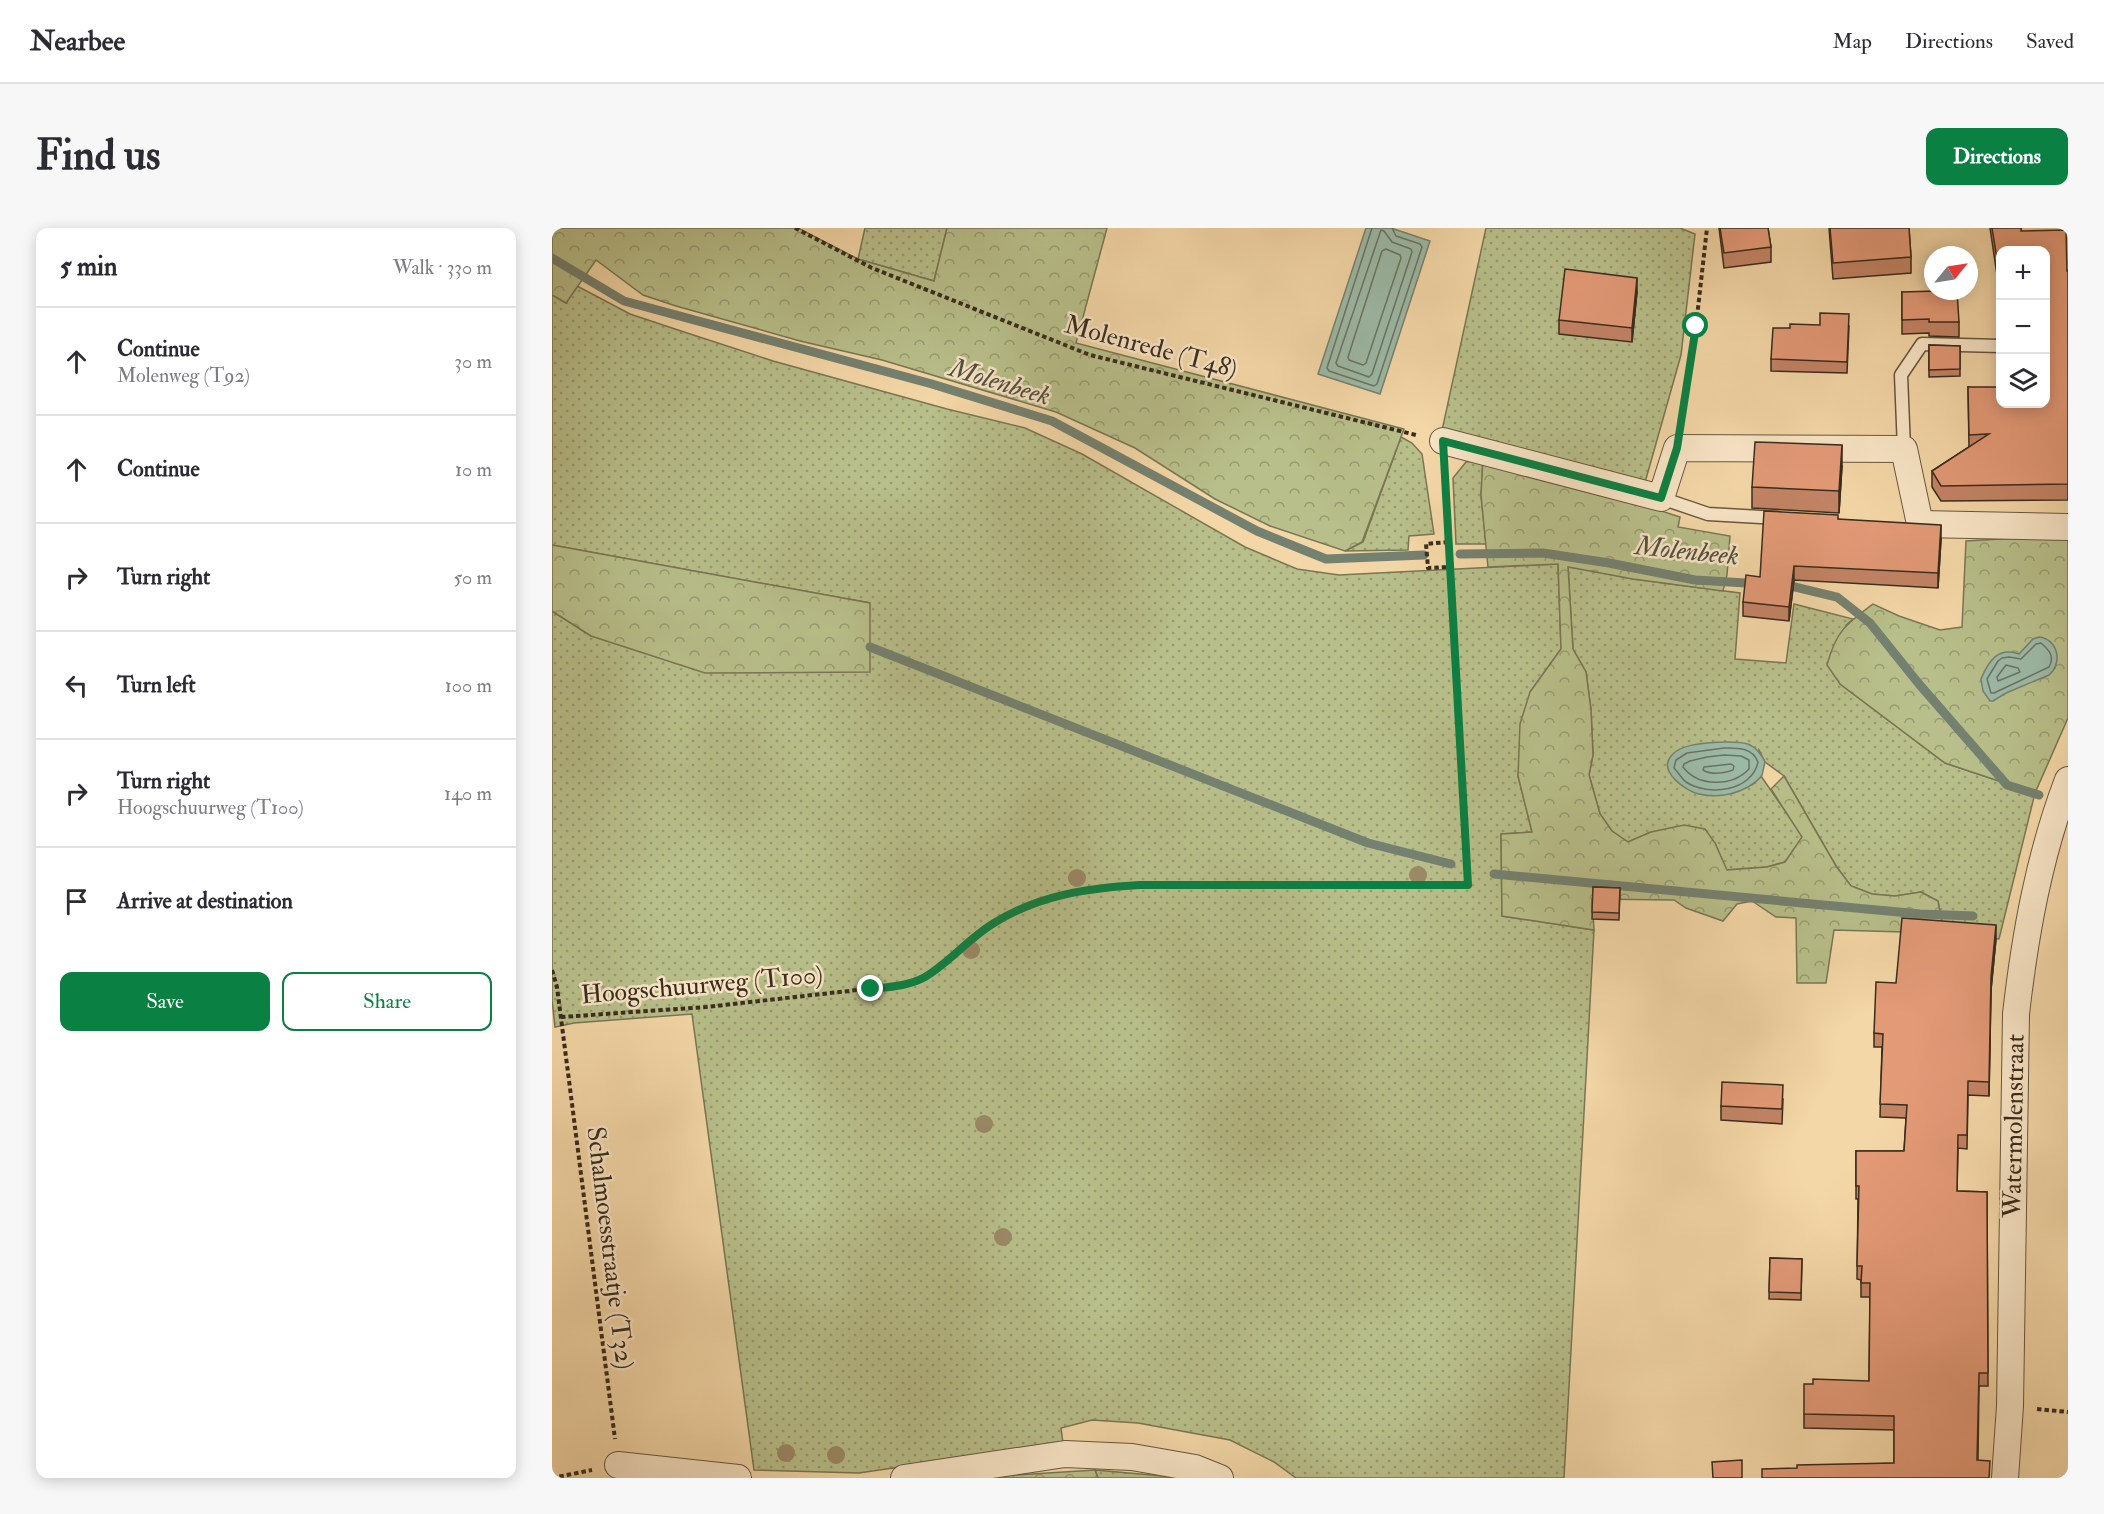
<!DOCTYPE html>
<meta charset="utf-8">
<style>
body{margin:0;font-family:"IM FELL Double Pica",serif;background:#f7f7f7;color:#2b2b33}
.controls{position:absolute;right:18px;top:18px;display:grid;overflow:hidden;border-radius:12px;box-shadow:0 3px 15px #0003}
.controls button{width:54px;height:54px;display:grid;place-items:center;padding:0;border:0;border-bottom:2px solid #e1e1e2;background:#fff;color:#2b2b33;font:30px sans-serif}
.compass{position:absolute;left:1372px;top:18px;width:54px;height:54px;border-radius:50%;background:#fff;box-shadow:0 3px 15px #0003;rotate:60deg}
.stop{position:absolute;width:18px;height:18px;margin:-14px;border:4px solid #0b8043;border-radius:50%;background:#fff}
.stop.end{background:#0b8043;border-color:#fff;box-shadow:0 2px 6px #0008}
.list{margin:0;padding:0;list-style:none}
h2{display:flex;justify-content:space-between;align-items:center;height:78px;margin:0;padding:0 24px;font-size:26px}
h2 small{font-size:20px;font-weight:400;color:#7c7c81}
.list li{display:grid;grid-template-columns:39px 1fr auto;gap:18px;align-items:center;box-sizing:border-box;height:108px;padding:0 24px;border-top:2px solid #e1e1e2}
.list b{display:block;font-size:22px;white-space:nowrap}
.list p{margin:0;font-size:20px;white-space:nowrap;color:#7c7c81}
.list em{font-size:20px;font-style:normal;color:#7c7c81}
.actions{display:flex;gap:12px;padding:18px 24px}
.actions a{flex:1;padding:14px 0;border:2px solid #0b8043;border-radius:12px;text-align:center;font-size:21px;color:#0b8043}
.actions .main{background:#0b8043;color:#fff}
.icon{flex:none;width:33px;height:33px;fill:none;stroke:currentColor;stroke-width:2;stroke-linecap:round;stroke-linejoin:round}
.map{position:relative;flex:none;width:1516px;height:1250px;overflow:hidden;border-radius:12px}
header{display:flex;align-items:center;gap:36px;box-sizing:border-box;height:84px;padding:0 30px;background:#fff;border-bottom:2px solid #e1e1e2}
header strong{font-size:28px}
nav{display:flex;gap:33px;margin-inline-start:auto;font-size:21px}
.intro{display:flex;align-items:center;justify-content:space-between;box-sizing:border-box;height:144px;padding:0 36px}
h1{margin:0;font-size:42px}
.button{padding:15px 27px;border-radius:12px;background:#0b8043;color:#fff;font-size:21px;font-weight:700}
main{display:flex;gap:36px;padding:0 36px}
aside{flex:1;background:#fff;border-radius:12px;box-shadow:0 3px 15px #0003}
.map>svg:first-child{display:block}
.grass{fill:url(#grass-dots);stroke:#797654;stroke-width:1.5}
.forest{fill:url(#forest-crowns);stroke:#797654;stroke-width:1.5}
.water{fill:#9cbaa7;stroke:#758170;stroke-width:1.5}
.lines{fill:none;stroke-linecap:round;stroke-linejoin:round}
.shore{stroke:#6b7362;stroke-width:1.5}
.stream{stroke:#758170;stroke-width:9}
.lane-casing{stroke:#685740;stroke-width:15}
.street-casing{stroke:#685740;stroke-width:28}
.path{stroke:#3a2c1d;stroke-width:4;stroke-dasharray:4.5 3;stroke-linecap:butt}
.lane{stroke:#f8e5c6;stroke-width:12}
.street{stroke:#f8e5c6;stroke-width:26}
.tree{fill:#9b8967}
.wall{fill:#c38466;stroke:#3a2c1d;stroke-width:1.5}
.shaded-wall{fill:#9f6c53;stroke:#3a2c1d;stroke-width:1.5}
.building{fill:#e39a77;stroke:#3a2c1d;stroke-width:1.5}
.route{stroke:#0b8043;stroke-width:8}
.labels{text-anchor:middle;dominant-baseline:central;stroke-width:5;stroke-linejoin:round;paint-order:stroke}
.street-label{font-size:26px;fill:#3a2c1d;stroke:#f8e5c6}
.water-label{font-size:27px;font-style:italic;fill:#525040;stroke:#f8e5c6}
</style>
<header>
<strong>Nearbee</strong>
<nav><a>Map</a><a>Directions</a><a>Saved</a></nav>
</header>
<div class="intro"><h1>Find us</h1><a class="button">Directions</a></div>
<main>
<aside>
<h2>5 min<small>Walk · 330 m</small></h2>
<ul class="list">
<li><svg class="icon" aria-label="ahead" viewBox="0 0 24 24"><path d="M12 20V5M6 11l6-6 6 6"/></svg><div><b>Continue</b><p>Molenweg (T92)</p></div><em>30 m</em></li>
<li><svg class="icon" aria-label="ahead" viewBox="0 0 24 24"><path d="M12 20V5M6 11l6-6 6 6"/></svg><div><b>Continue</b></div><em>10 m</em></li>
<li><svg class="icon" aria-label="right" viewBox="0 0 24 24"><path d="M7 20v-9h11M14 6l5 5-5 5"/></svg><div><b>Turn right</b></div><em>50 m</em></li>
<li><svg class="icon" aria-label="left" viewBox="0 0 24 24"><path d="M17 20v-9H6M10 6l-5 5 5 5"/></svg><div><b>Turn left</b></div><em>100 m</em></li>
<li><svg class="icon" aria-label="right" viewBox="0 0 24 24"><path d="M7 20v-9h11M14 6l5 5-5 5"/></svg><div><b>Turn right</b><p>Hoogschuurweg (T100)</p></div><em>140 m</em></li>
<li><svg class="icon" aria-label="arrive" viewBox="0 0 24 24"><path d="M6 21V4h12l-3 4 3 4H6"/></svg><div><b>Arrive at destination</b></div></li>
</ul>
<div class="actions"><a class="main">Save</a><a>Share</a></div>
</aside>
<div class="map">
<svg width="1516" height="1250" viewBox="0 0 1516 1250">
<defs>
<pattern id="grass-dots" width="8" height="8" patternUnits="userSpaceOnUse" patternTransform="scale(1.5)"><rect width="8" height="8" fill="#b8bf8a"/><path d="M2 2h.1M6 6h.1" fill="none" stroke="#979b70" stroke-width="1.8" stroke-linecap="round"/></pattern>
<pattern id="forest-crowns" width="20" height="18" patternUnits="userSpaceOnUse" patternTransform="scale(1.5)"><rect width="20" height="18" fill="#b8bf8a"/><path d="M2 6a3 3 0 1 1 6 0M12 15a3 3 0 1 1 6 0" fill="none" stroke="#979b70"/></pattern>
</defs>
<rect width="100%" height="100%" fill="#f4d7a7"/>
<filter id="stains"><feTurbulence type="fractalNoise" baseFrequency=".00333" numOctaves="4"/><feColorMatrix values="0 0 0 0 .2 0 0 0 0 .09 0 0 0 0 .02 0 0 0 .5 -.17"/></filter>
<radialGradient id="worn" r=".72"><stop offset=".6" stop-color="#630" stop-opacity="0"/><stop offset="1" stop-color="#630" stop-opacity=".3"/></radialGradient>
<g class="grass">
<path d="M313,0H395L382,53L306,31Z"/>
<path d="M934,0H1128L1143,6L1129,127L1092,258L889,207Z"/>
<path d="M25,58L78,86L129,103L221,133L395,181L473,200L530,226L693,319L745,341L787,347L1006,336L1009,421L978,464L966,548L980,604L949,606L950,688L1042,702L1012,1250H744L722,1234L678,1212L586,1195L540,1192L509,1200L511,1215L307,1245L202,1242L140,786L22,795L3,799L0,772V383L39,408L318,375L0,317V67L14,75Z"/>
<path d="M849,209L860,215L870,226L882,306L857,308L856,322L793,323L811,314Z"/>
<path d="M931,231L929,267L934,316H904L901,250L914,234Z"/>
<path d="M1016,338L1081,351L1188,365L1183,431L1234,435L1242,376L1301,391L1294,397L1288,456L1393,535L1483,565L1447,711L1374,705L1390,695L1386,673L1369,664L1343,668L1320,666L1299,658L1284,638L1232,548L1213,534L1207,522L1201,556L1209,548L1251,609L1233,634L1215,639L1174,642L1163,615L1099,604L1076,614L1060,603L1048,586L1037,547L1041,527L1039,482L1034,444L1021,421Z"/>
<path d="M543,1242L633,1250H546Z"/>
</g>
<g class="forest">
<path d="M0,0H246L306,31L382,53L395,0H555L524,115L852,201L810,314L793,323L718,298L663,271L583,220L504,184L330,132L248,113L124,78L91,67L44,32L14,75L0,67Z"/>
<path d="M931,231L1069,270L1128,289L1126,299L1178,308L1175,347L1171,363L1081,351L1016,339L1021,421L1034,444L1039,482L1041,527L1037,547L1048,586L1060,603L1076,614L1099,604L1132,597L1153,601L1163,615L1175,642L1215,639L1233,634L1250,609L1219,561L1232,548L1284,638L1299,658L1320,666L1343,668L1369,664L1386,673L1390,695L1352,704L1282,702L1274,755H1245L1244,690L1224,689L1200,673L1185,676L1171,693L1134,680L1122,672L1040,671L1042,702L950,688L949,606L980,604L966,548L968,496L978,464L1009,421L1006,336L936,339L929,267Z"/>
<path d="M1516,307V490L1483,565L1393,535L1288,456L1275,437C1284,403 1294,396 1321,376L1347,388L1388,402L1410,399L1414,313Z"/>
<path d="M0,317L318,375V444L153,445L39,408L0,383Z"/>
<path d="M543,1242L546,1250H416Z"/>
</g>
<g class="water">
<path d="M814,0H839L878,13L828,166L766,146Z"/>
<path d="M1487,409C1506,411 1511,435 1497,447L1454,465L1441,473H1438L1431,463L1429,451C1436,434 1446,418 1467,426L1481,411Z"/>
<path d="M1171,514C1192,514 1203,513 1213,534C1212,538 1211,543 1210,547C1207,552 1201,556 1196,559C1181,567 1164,570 1147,566C1134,563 1106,544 1119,528C1129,515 1156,515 1171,514Z"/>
</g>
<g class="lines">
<g class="shore">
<path d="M820,0L775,140L777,143L822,158L825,156L870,19L868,16L844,8L840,0"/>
<path d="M829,2L832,3L840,14L859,21L860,24L820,146L817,149L786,138L784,135Z"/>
<path d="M834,21L848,27L849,30L814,135L811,137L797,132L796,129L830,23Z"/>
<path d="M1484,416L1489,415C1497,422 1503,428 1497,439L1442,465H1439L1435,451L1446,433L1450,430L1457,429L1469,431Z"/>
<path d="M1454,437L1466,440L1468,444L1446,453L1445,449Z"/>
<path d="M1172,520C1186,520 1200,519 1206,534C1200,563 1157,569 1134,554C1130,551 1126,544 1122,540L1124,532L1135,525Z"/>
<path d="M1172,527L1189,528L1197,532V541C1180,559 1146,559 1131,539L1132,536L1138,533L1155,529Z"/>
<path d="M1179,536L1182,538L1181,542C1172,545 1159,547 1151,542L1152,539Z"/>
</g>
<g class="stream">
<path d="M0,30L72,73L380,156L500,193L705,303L774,331L872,327"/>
<path d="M908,326L991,325L1057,335L1143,352L1194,355L1202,352"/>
<path d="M1231,356L1285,369L1318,395L1367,456L1455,557L1487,567"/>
<path d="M318,419L816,615L899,636"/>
<path d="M942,646L1368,686L1421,688"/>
</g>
<defs>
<g id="lane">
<path d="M1352,221L1349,147L1370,116L1448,118"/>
<path d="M1109,270L1156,286L1226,290"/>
</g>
<g id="street">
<path d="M891,213L1109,270L1125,220L1352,221L1368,296L1516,299"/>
<path d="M66,1237L186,1250"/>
<path d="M352,1250L513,1226L580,1229L643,1240L668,1250"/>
<path d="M1453,1250L1458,1178L1464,786C1473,707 1487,628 1516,552"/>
</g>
</defs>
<use href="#lane" class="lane-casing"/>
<use href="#street" class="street-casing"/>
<g class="path">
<path d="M243,0L320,40L538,127L864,207"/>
<path d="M1130,193L1144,98L1155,0"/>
<path d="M896,314L874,316L876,340L897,339"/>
<path d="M0,742L5,759L63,1211"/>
<path d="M9,789L154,779L350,757L372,750L441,695L486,674L538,660L588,657H916L892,241"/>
<path d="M1485,1181L1516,1184"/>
<path d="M0,1250L40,1242"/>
</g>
<use href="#lane" class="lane"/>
<use href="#street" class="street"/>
</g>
<g class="tree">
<circle cx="866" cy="647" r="9"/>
<circle cx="525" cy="650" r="9"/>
<circle cx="419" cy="722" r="9"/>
<circle cx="432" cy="896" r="9"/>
<circle cx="451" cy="1009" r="9"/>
<circle cx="234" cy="1225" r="9"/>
<circle cx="284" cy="1227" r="9"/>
</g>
<g class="wall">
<path d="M1167,0H1216L1219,19V34L1172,40Z"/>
<path d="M1277,0H1357L1359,29V45L1281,51Z"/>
<path d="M1438,0H1469V3L1516,43V272L1389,273L1380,259V243L1417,219L1416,159L1494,176L1449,22V47H1445Z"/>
<path d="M1085,64L1080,114L1007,106V92Z"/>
<path d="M1350,64L1407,94V109L1377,108V105L1350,106Z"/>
<path d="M1297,98L1295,145L1219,143V131L1238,100Z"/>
<path d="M1377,117L1408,118V148L1377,149Z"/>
<path d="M1290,238L1287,285L1200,280V259Z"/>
<path d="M1286,291L1389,311L1386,360L1242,352L1237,393L1191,388V374L1208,349Z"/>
<path d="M1041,659L1068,660L1067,692L1040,691Z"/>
<path d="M1444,711L1439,762L1437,868L1416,867L1415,921L1406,920L1405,963L1435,964L1436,1158H1427L1426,1232L1245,1240L1342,1235V1202L1252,1200V1186L1317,1153L1318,1069H1309V1052L1305,1051L1306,971H1304V923H1352L1354,890L1328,889L1330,819H1322V805L1344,755Z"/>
<path d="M1231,871L1230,896L1169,892V878Z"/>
<path d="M1218,1030L1250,1031L1249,1072L1217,1071Z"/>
</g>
<g class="shaded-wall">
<path d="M1085,50V64L1080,114V100Z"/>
<path d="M1290,217V238L1287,285V263Z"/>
<path d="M1389,297V311L1386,360V345Z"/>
<path d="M1242,338V352L1237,393V379Z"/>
<path d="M1444,697V711L1439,762L1437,868L1439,749Z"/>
</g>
<g class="building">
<path d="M1168,0H1216L1219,19L1172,25Z"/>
<path d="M1278,0H1357L1359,29L1281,35Z"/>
<path d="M1440,0H1469V3L1514,2L1515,43H1516V256L1389,258L1380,243L1437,206L1417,207L1416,159H1449V176H1494V22H1449V31H1445Z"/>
<path d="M1013,41L1085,50L1080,100L1007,92Z"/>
<path d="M1384,63H1405L1407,94H1377V91L1350,92V64Z"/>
<path d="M1268,85L1297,86L1295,134L1219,131L1221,100H1238V96L1268,97Z"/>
<path d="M1377,117L1408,118V141L1377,142Z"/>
<path d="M1203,214L1290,217L1287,263L1200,259Z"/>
<path d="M1212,283L1286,287V291L1389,297L1386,345L1242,338L1237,379L1191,374L1194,347L1208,349Z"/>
<path d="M1041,659L1068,660L1067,685L1040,684Z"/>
<path d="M1350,690L1444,697L1439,749L1437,854L1416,853L1415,907H1406L1405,963L1435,964L1436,1145H1427L1425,1232L1438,1233L1437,1250H1210V1241L1245,1240V1237L1342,1235V1188L1252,1186V1156H1261V1151L1317,1153L1318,1055H1309L1310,1038H1305L1307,958H1304V923H1352L1355,877L1328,876L1331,806L1322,805L1324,754L1344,755Z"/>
<path d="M1170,854L1231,857L1230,881L1169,878Z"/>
<path d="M1218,1030L1250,1031L1249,1065L1217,1064Z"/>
<path d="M1190,1232V1250H1161L1160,1234Z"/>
</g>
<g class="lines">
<path class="route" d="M319,761C337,759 357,758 373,749C398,734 417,710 442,695C487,667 536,660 588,657H916L891,213L1109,270L1125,220L1144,98"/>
</g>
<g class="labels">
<g class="street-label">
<text transform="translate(599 119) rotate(15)">Molenrede (T48)</text>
<text transform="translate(150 757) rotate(-5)">Hoogschuurweg (T100)</text>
<text transform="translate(1462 898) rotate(-89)">Watermolenstraat</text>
<text transform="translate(58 1020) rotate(83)">Schalmoesstraatje (T32)</text>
</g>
<g class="water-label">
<text transform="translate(448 154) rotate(17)">Molenbeek</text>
<text transform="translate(1135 323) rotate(6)">Molenbeek</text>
</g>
</g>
<rect width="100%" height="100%" filter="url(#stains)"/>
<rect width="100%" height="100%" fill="url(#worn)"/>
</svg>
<div class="controls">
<button>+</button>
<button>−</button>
<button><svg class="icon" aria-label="layers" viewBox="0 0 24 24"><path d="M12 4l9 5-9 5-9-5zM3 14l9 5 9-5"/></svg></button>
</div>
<svg class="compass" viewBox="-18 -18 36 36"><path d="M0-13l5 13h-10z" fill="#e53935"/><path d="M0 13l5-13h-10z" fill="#7c7c81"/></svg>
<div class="stop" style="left:1144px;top:98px"></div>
<div class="stop end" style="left:319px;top:761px"></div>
</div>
</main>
